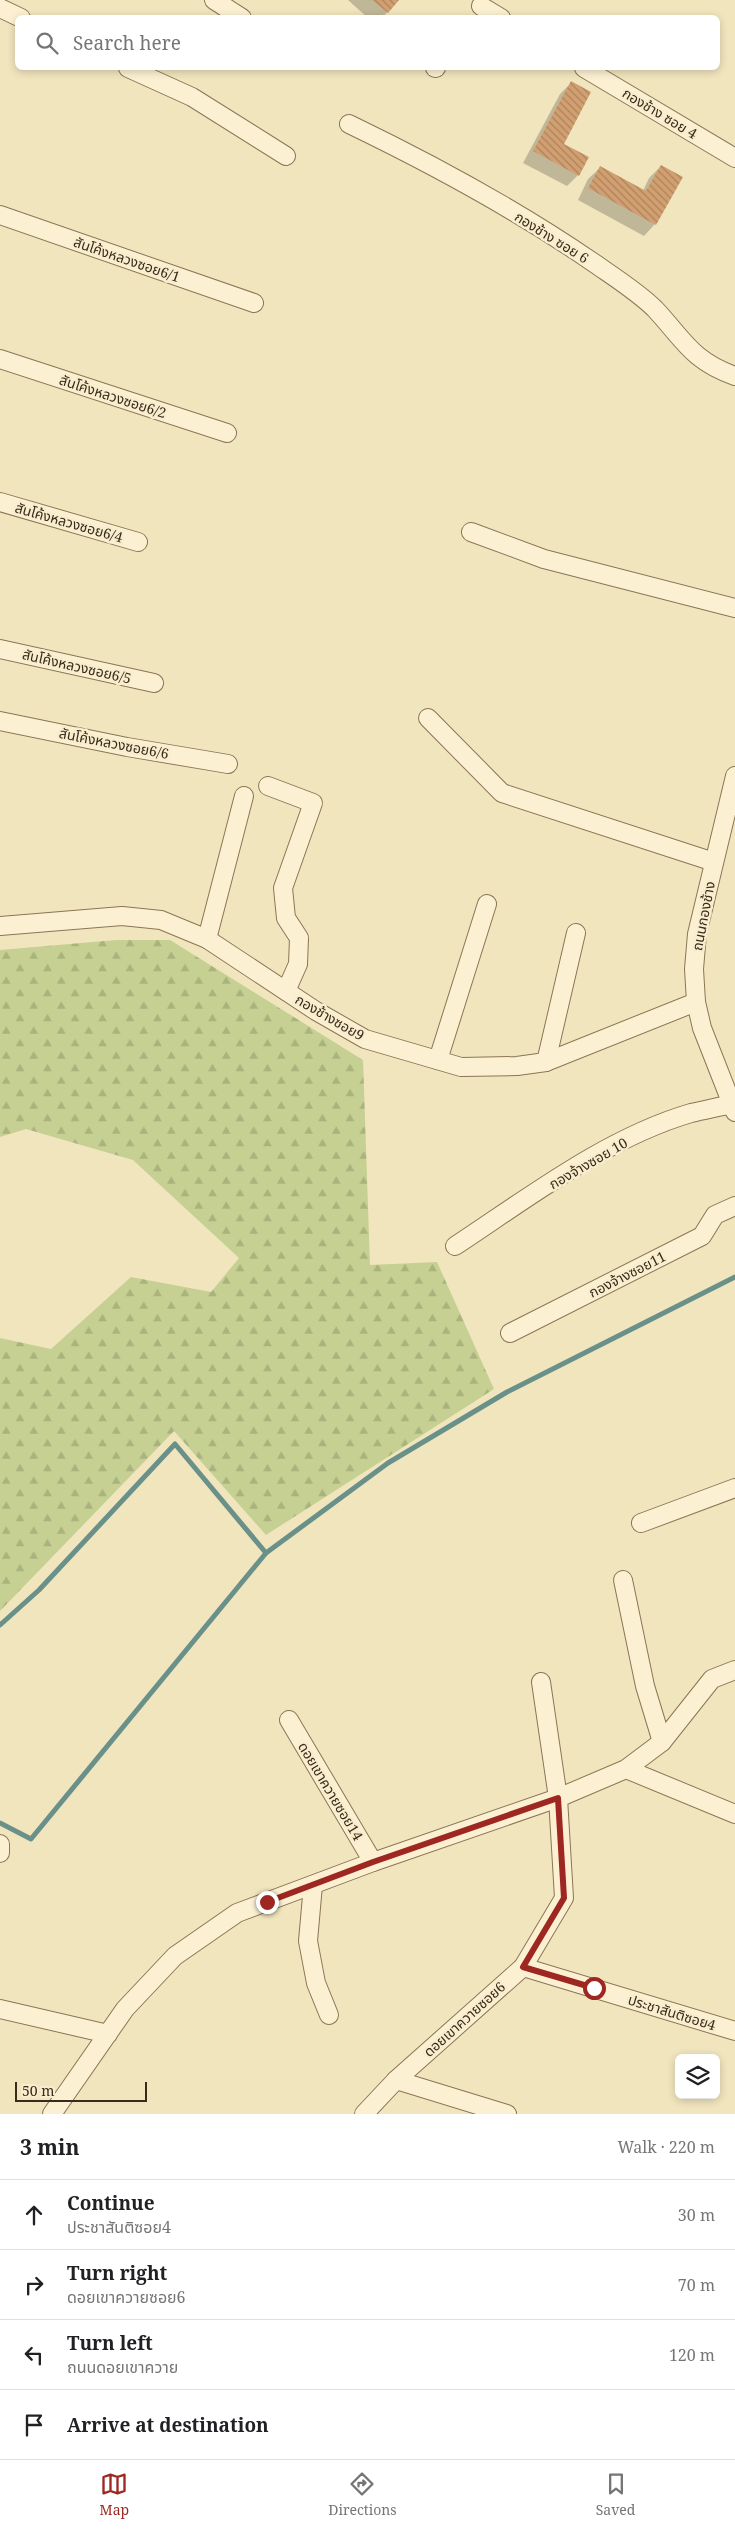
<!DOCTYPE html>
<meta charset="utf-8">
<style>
body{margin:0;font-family:"Noto Serif","Noto Sans Thai",serif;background:#f2f2f2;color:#202124}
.controls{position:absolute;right:15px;bottom:15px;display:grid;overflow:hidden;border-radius:8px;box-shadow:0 2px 8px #0003}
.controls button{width:45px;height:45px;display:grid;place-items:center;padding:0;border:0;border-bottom:1px solid #e0e0e0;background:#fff;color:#202124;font:25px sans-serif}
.scale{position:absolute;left:15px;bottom:12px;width:132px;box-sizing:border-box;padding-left:5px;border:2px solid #392b1b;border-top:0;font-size:14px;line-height:18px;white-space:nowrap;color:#392b1b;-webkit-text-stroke:4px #f8eece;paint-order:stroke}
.stop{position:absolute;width:15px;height:15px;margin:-11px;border:4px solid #9e2721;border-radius:50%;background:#fff}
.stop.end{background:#9e2721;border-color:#fff;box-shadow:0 1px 5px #0008}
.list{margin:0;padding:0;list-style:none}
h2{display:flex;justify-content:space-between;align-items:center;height:65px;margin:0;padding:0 20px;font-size:21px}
h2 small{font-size:16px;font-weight:400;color:#757577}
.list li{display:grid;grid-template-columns:32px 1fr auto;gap:15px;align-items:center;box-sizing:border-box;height:70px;padding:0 20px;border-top:1px solid #e0e0e0}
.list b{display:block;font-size:19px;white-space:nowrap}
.list p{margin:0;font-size:16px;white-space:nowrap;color:#757577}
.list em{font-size:16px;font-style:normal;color:#757577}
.icon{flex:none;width:28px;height:28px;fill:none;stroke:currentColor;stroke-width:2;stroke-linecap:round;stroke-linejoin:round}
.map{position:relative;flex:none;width:735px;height:2114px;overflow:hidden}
.search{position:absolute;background:#fff;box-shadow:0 2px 8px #0003;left:15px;right:15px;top:15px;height:55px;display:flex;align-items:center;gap:12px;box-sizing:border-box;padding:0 18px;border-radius:8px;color:#757577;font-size:19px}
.sheet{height:345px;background:#fff}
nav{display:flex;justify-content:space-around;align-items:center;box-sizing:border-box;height:70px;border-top:1px solid #e0e0e0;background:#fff;font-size:14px;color:#757577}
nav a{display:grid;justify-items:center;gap:2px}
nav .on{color:#9e2721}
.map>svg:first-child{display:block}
.forest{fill:url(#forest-firs)}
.shadow{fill:#0003}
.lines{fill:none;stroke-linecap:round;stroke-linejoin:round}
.stream{stroke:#699189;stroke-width:5}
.building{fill:url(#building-back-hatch)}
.minor-casing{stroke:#8b7555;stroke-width:20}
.minor{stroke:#fbf1d2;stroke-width:18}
.route{stroke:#9e2721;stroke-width:6}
.labels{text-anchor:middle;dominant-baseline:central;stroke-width:5;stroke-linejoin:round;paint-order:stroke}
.street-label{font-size:14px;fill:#392b1b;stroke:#f8eece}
</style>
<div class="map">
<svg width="735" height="2114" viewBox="0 0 735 2114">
<defs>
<pattern id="forest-firs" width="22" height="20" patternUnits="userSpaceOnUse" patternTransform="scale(1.25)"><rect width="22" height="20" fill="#c5d092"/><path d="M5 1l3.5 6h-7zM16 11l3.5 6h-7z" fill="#aab37d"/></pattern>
<pattern id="building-back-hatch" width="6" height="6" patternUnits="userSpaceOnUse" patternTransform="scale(1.25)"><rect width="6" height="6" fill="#d29f71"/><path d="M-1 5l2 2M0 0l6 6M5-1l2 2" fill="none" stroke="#ab825c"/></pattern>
</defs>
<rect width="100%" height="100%" fill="#f1e5be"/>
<path class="forest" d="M116,940H170L363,1060L370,1265L437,1262L494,1389L266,1535L174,1431L0,1611V1338L51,1349L131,1277L211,1292L239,1258L133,1160L26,1129L0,1137V950Z"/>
<g class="shadow">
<path d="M348,0H398L382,18H368Z"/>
<path d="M571,83L562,144L578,175L567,186L523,163L560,94Z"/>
<path d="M661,166L655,224L644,236L578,200L588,179L600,168L643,191L649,178Z"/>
</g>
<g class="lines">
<g class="stream">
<path d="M0,1625L39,1590L175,1444L266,1553"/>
<path d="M0,1823L31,1839L266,1553L388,1463L507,1392L735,1277"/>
</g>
</g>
<g class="building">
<path d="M372,0H399L388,13Z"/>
<path d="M571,81L591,92L564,144L589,157L579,176L533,151Z"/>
<path d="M661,165L683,177L656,225L588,188L600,166L646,191Z"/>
</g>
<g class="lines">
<defs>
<g id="minor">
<path d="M214,0L242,18"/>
<path d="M481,6L501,18"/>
<path d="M0,8L21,18"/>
<path d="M128,68L192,97L286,156"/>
<path d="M435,68H436"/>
<path d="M584,68L735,158"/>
<path d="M349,124C434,165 517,210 594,263C614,277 638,292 655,309C684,340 692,361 735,376"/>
<path d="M0,215L254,303"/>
<path d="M0,359L227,433"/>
<path d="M0,502L138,542"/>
<path d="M471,532L544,559L735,608"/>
<path d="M0,649L154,683"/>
<path d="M428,718L502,793L714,862"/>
<path d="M0,721L127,747L228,764"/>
<path d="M735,776L697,934L694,969L696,1002L702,1028L735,1112"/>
<path d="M268,786L313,803L283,888L286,918L299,938L298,964L286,991"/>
<path d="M0,926L122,916L161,920L207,939L316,1011L365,1039L461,1067L517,1066L546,1062L696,1002"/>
<path d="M207,939L244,796"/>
<path d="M438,1060L487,904"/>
<path d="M546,1062L576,933"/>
<path d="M455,1246C528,1198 606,1138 691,1113C704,1110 719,1107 732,1104"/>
<path d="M510,1333L702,1236L715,1215L735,1206"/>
<path d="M641,1523L735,1488"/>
<path d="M623,1580L645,1686L662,1742"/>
<path d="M289,1720L373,1862"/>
<path d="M626,1769L735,1814"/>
<path d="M0,1844V1853"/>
<path d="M313,1885L308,1941L316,1983L329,2015"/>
<path d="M523,1967L735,2031"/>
<path d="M0,2009L108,2034"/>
<path d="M396,2080L507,2114"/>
<path d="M52,2114L125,2009L175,1956L237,1913L373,1862L558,1798L626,1769L662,1742L712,1679L735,1670"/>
<path d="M364,2114L396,2080L523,1967L564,1898L558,1798L541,1682"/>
</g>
</defs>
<use href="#minor" class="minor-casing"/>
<use href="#minor" class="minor"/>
</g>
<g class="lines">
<path class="route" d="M267,1902L373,1862L558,1798L564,1898L523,1967L594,1988"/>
</g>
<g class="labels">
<g class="street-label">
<text transform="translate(660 113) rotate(31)">กองช้าง ซอย 4</text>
<text transform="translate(552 237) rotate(32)">กองช้าง ซอย 6</text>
<text transform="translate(127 259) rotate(19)">สันโค้งหลวงซอย6/1</text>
<text transform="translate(113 396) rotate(18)">สันโค้งหลวงซอย6/2</text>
<text transform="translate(69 522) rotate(16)">สันโค้งหลวงซอย6/4</text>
<text transform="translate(77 666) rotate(13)">สันโค้งหลวงซอย6/5</text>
<text transform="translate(114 743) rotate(11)">สันโค้งหลวงซอย6/6</text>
<text transform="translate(703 916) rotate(-79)">ถนนกองช้าง</text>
<text transform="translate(330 1017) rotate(30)">กองช้างซอย9</text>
<text transform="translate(588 1163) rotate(-30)">กองจ้างซอย 10</text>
<text transform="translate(627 1274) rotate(-27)">กองจ้างซอย11</text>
<text transform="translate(331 1791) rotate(59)">ดอยเขาควายซอย14</text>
<text transform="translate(672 2012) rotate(17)">ประชาสันติซอย4</text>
<text transform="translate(464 2019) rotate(-42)">ดอยเขาควายซอย6</text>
</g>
</g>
</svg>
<div class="controls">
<button><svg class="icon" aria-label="layers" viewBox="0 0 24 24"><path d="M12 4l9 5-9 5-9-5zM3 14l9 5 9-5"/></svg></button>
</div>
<div class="scale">50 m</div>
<div class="stop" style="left:594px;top:1988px"></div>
<div class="stop end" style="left:267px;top:1902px"></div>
<div class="search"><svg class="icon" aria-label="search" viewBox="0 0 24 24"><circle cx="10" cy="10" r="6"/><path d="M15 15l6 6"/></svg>Search here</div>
</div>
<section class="sheet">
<h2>3 min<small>Walk · 220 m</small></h2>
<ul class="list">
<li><svg class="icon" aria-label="ahead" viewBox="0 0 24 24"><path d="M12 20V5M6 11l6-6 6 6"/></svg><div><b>Continue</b><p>ประชาสันติซอย4</p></div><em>30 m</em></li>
<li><svg class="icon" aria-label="right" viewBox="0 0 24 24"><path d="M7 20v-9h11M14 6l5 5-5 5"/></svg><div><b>Turn right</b><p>ดอยเขาควายซอย6</p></div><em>70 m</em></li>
<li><svg class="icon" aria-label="left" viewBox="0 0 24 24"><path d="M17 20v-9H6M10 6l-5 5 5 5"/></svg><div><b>Turn left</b><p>ถนนดอยเขาควาย</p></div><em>120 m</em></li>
<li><svg class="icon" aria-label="arrive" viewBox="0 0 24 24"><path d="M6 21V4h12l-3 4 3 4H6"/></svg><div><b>Arrive at destination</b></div></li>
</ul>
</section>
<nav>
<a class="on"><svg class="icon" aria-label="map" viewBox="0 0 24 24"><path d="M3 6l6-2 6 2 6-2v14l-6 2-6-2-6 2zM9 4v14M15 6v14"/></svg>Map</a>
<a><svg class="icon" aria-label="directions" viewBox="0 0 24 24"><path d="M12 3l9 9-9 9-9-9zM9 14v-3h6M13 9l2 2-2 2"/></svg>Directions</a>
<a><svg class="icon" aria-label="saved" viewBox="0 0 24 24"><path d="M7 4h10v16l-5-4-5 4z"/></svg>Saved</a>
</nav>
